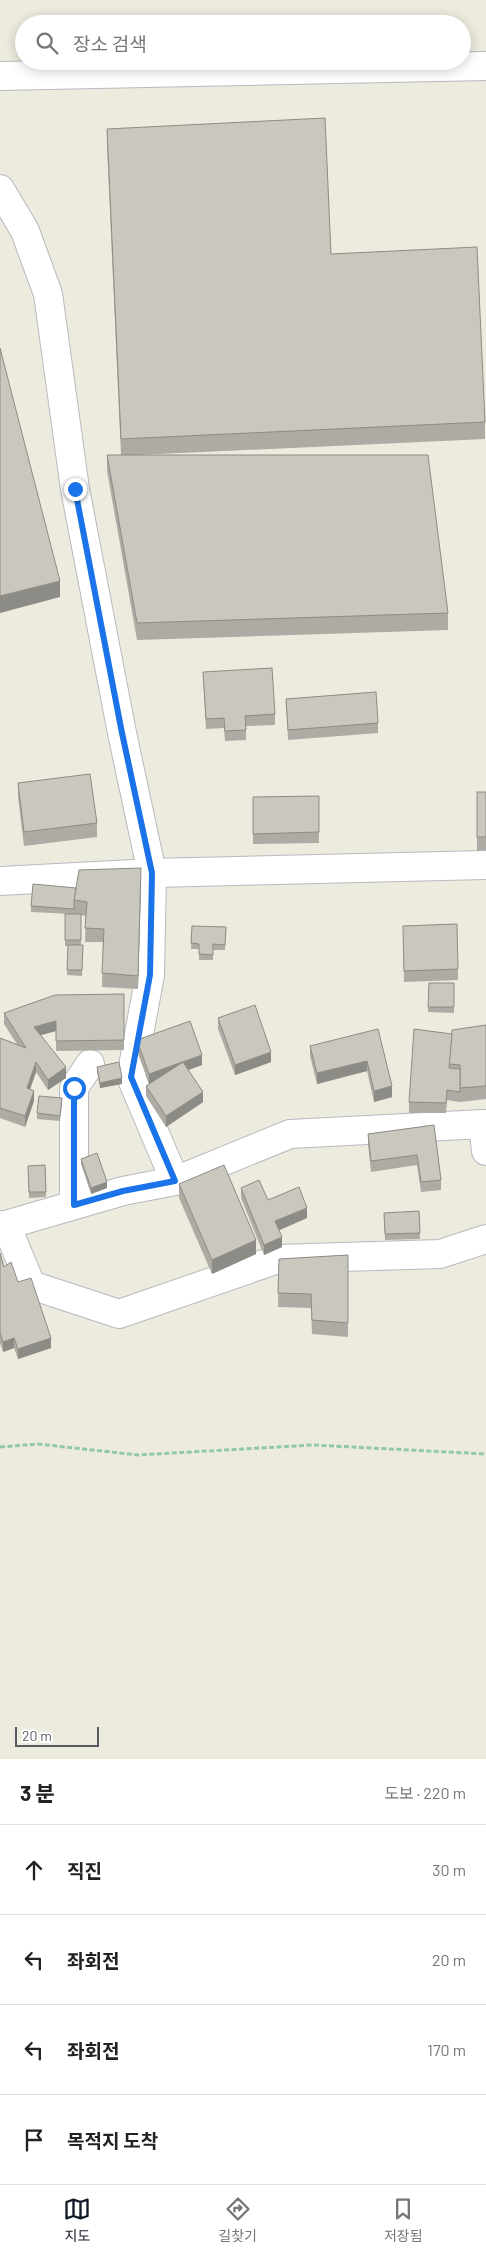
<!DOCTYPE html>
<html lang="ko">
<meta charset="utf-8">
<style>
body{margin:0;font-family:Barlow,"Noto Sans KR",sans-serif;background:#f2f2f2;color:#222}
.scale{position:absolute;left:15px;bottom:12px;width:84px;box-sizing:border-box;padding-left:5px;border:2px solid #585b61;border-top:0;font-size:14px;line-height:18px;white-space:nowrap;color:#585b61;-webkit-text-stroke:4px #fff;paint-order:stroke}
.stop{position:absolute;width:15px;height:15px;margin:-11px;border:4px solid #1a73e8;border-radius:50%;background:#fff}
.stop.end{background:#1a73e8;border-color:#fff;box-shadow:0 1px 5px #0008}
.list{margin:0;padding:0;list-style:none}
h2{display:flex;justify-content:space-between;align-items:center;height:65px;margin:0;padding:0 20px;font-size:21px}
h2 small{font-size:16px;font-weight:400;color:#767676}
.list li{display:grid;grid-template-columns:32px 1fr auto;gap:15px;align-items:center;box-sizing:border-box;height:90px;padding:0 20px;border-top:1px solid #e0e0e0}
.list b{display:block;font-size:19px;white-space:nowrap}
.list em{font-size:16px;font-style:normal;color:#767676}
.icon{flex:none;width:28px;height:28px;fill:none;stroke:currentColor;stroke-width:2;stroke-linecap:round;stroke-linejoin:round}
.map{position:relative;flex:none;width:486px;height:1759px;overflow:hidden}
.search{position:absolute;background:#fff;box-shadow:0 2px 12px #0003;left:15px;right:15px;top:15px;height:55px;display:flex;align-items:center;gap:12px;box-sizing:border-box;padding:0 18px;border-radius:28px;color:#767676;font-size:19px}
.sheet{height:425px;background:#fff}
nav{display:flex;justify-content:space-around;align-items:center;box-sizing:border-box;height:70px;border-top:1px solid #e0e0e0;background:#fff;font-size:14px;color:#767676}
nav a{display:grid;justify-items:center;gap:2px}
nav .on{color:#111827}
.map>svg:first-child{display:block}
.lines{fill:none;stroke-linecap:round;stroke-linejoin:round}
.minor-casing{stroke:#b7b9bf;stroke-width:30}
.path{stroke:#91c8a5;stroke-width:3;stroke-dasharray:5 2.5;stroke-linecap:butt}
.minor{stroke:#fff;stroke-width:28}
.wall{fill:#adaba3}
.shaded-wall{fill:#8d8b85}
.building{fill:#c9c7be;stroke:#8d8b85}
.route{stroke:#1a73e8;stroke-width:6}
</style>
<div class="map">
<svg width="486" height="1759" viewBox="0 0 486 1759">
<rect width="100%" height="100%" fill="#edebde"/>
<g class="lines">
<defs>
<g id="minor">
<path d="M0,76L486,66"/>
<path d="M0,189L25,231L48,294L75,489L122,733L152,873L150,975L131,1077L175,1181"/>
<path d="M0,881L152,873L486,865"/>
<path d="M74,1205V1088L90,1064"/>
<path d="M0,1225H6L123,1191L175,1181L290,1134L483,1124L486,1151"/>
<path d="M6,1225L31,1285L119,1314L278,1259L440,1254L486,1239"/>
</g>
</defs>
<use href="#minor" class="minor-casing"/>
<path class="path" d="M0,1447L38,1444L138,1455L313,1445L486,1454"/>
<use href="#minor" class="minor"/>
</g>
<g class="wall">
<path d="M107,129L331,254L485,422V439L138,455L448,613V630L137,640L107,471V455H121L107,145Z"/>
<path d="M203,672L275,714V725L246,726V740L225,741L224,728L206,729Z"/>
<path d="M286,699L378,723V733L288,740Z"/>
<path d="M18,783L97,823V837L24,846L18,797Z"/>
<path d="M477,792H486V850L477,851Z"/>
<path d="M319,796V843L253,844V797Z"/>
<path d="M141,882L138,989L102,987L103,942H85L86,916L81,915V945H83L82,976L67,975L68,946H65V914H72L31,912V906L76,888Z"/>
<path d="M192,926L226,927L225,950H213V960H199V949H191Z"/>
<path d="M403,936L458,969V980L404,982Z"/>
<path d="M429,983H454V1013L428,1012Z"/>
<path d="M124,994V1050L56,1051V1031L40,1035L66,1078L48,1090L36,1072L30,1089L34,1101L25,1127L0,1118V1038L17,1044L4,1024V1013Z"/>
<path d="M218,1018L271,1062L235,1075L218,1029Z"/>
<path d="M486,1025V1099L460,1102L447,1100L446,1113H409V1102L452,1034Z"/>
<path d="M378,1029L392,1097L374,1102L367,1071L317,1084L310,1056V1046Z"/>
<path d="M137,1040L202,1065L188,1070L203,1102L166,1127L146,1096V1086L149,1084L137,1051Z"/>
<path d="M97,1067L122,1084L100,1088L97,1072Z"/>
<path d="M62,1104L60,1121L37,1119V1113Z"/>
<path d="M434,1125L441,1180V1190L421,1192L417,1165L371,1172L368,1144V1134Z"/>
<path d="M81,1159L107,1188L91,1194L81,1164Z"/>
<path d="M45,1165L46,1197L29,1198L28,1166Z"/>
<path d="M179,1184L256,1254L212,1274L179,1198Z"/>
<path d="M241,1188L268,1200L307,1218L279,1230L282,1247L264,1255L241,1198Z"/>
<path d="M419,1211L420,1239L385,1240L384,1213Z"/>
<path d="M0,1253L4,1267L18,1282L51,1348L18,1359L14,1348L3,1352L0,1343Z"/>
<path d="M348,1255V1337L312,1334L311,1308L278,1307L279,1259Z"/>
</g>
<g class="shaded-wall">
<path d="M60,581V597L0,613V596Z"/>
<path d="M141,868V882L138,989V976Z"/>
<path d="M56,1021V1031L34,1037V1027Z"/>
<path d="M271,1052V1062L235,1075V1065Z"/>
<path d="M202,1055V1065L149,1084V1074Z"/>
<path d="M367,1061V1071L317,1084V1073Z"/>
<path d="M36,1062V1072L27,1098V1088Z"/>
<path d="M66,1067V1078L48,1090V1080Z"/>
<path d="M122,1078V1084L100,1088V1083Z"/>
<path d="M392,1086V1097L374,1102V1091Z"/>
<path d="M34,1091V1101L25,1127V1116Z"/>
<path d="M203,1092V1102L166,1127V1116Z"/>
<path d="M107,1182V1188L91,1194V1188Z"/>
<path d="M307,1208V1218L275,1232V1221Z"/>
<path d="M282,1237V1247L264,1255V1245Z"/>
<path d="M256,1240V1254L212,1274V1260Z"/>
<path d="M14,1338V1348L3,1352V1342Z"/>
<path d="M51,1338V1348L18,1359V1349Z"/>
</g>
<g class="building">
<path d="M325,118L331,254L477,247L485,422L121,439L107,129Z"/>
<path d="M0,348L60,581L0,596Z"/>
<path d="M107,455H428L448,613L137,623Z"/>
<path d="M272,668L275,714L245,716L246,730L225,731L224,718L206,719L203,672Z"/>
<path d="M376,692L378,723L288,730L286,699Z"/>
<path d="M90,774L97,823L24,832L18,783Z"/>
<rect x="477" y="792" width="9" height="45"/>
<path d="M319,796V832L253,834V797Z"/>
<path d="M141,868L138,976L102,973L104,929L85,928L87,902L74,900L79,870Z"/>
<path d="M33,884L76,888L74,900V909L31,906Z"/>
<rect x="65" y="914" width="16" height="26"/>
<path d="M457,924L458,969L404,971L403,926Z"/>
<path d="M192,926L226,927L225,945L213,944V955L199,954V944L191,943Z"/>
<path d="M68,945H83L82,970H67Z"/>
<path d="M429,983H454V1007H428Z"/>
<path d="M124,994V1040L56,1041V1021L34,1027L66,1067L48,1080L36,1062L27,1088L34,1091L25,1116L0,1108V1038L26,1048L4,1013L55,995Z"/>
<path d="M255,1005L271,1052L235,1065L218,1018Z"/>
<path d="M190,1021L202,1055L149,1074L137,1040Z"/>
<path d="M486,1025V1086L460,1088V1065L449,1064L452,1030Z"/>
<path d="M378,1029L392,1086L374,1091L367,1061L317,1073L310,1046Z"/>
<path d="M414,1029L452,1034L449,1068L460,1069V1092L447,1090L446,1103L409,1102Z"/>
<path d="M119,1062L122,1078L100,1083L97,1067Z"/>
<path d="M183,1062L203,1092L166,1116L146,1086Z"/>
<path d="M39,1096L62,1098L60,1116L37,1113Z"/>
<path d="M434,1125L441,1180L421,1182L417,1155L371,1161L368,1134Z"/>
<path d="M97,1153L107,1182L91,1188L81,1159Z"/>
<path d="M45,1165L46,1192H29L28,1166Z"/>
<path d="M224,1165L256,1240L212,1260L179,1184Z"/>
<path d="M259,1180L268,1200L299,1187L307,1208L275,1221L282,1237L264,1245L241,1188Z"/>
<path d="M419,1211L420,1233L385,1234L384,1213Z"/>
<path d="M0,1253L4,1267L11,1262L18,1282L31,1278L51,1338L18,1349L14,1338L3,1342L0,1333Z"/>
<path d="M348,1255V1323L312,1320L311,1294L278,1293L279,1259Z"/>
</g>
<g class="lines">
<path class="route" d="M74,1088V1205L123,1191L175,1181L131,1077L150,975L152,873L122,733L75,489"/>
</g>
</svg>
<div class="scale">20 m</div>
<div class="stop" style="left:74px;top:1088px"></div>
<div class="stop end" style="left:75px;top:489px"></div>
<div class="search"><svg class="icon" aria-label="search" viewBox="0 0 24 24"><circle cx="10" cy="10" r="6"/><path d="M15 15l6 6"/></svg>장소 검색</div>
</div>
<section class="sheet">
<h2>3 분<small>도보 · 220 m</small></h2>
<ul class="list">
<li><svg class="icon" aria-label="ahead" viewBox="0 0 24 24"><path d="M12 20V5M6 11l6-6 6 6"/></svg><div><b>직진</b></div><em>30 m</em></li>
<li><svg class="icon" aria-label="left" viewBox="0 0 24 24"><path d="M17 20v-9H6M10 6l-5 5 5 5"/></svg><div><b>좌회전</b></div><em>20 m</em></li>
<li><svg class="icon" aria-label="left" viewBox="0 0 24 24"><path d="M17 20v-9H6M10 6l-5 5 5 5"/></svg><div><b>좌회전</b></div><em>170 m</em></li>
<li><svg class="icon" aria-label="arrive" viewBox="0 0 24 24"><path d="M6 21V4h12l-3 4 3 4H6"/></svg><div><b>목적지 도착</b></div></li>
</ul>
</section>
<nav>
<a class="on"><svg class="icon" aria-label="map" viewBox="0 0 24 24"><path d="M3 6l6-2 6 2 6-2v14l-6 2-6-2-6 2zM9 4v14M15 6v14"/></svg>지도</a>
<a><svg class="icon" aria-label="directions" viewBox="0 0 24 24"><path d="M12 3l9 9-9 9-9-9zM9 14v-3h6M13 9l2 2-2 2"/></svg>길찾기</a>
<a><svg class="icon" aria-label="saved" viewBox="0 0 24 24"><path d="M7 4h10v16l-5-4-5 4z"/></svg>저장됨</a>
</nav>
